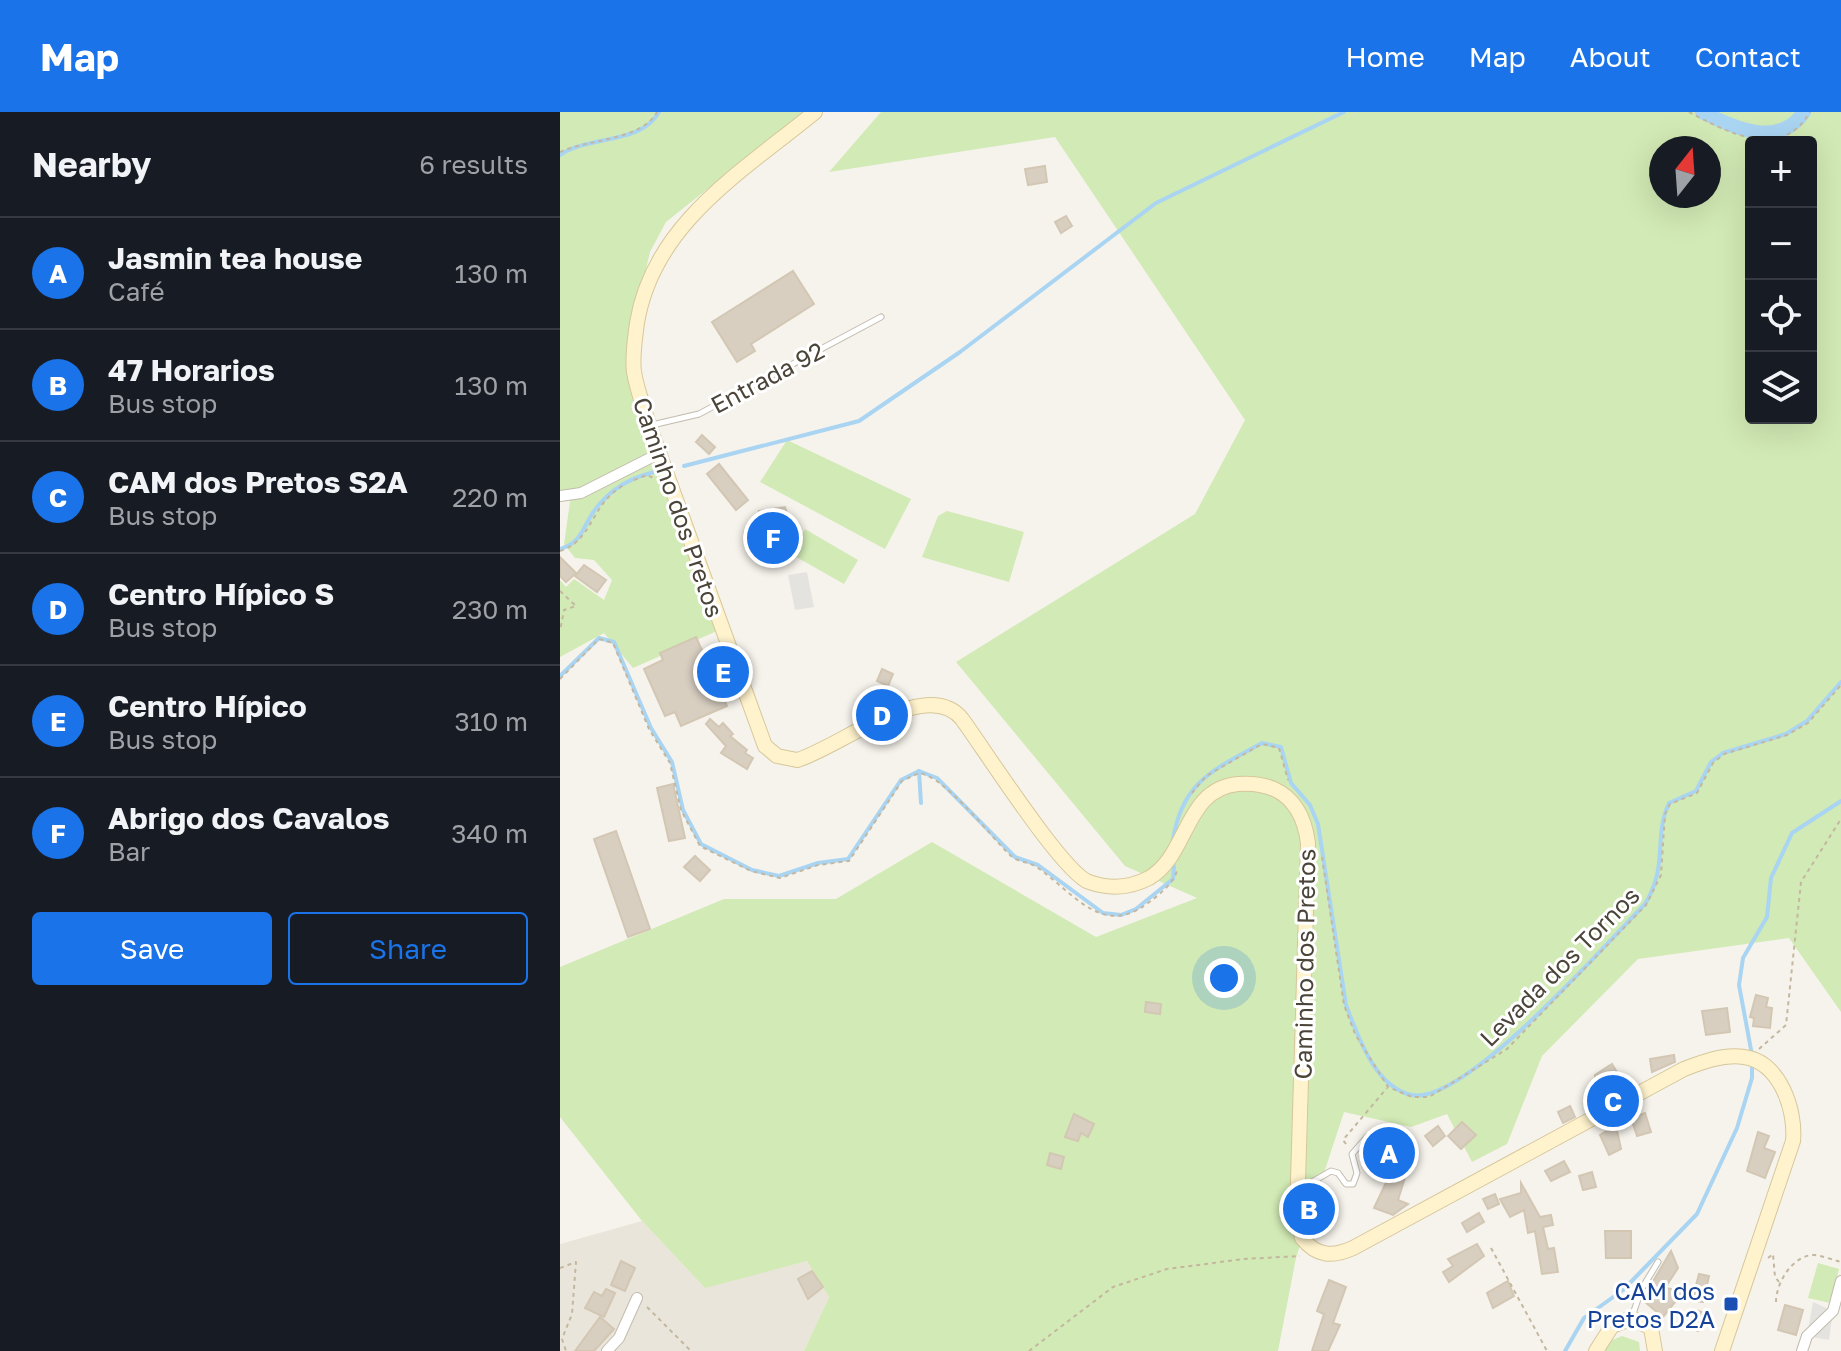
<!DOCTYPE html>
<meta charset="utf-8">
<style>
body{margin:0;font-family:"Golos Text",sans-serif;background:#242831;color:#f1f3f6}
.controls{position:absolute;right:24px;top:24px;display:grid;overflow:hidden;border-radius:8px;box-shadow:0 8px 32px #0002}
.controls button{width:72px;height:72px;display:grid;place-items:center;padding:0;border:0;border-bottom:2px solid #363941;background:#171b24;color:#f1f3f6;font:40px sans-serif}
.compass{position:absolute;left:1089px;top:24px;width:72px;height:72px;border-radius:50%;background:#171b24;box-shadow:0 8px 32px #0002;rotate:17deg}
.you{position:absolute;left:664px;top:866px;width:28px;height:28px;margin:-20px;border:6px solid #fff;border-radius:50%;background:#1a73e8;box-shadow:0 0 0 12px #1a73e833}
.badge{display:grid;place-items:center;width:52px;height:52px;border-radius:50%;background:#1a73e8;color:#fff;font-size:26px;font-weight:700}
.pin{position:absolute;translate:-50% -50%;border:4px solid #fff;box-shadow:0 2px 8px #0006}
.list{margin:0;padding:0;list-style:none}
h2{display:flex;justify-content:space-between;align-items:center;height:104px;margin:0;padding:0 32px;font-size:34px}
h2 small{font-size:26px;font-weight:400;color:#9ea1a6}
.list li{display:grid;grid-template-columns:52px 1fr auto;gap:24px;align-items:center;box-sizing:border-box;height:112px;padding:0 32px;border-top:2px solid #363941}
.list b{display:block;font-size:30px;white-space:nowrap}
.list p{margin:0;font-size:26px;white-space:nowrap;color:#9ea1a6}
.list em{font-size:26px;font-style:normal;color:#9ea1a6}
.actions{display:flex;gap:16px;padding:24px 32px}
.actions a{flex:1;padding:18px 0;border:2px solid #1a73e8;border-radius:8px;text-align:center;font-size:28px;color:#1a73e8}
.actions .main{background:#1a73e8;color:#fff}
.icon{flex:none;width:44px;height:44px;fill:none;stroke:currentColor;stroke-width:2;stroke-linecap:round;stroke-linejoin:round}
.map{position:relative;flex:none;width:1281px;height:1239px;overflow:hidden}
header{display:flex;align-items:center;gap:48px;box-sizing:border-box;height:112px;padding:0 40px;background:#1a73e8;color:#fff}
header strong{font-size:38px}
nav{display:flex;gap:44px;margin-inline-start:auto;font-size:28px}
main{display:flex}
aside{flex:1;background:#171b24}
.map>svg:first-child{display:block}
.residential{fill:#eae5da}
.green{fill:#d2eab5;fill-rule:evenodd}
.parking{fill:#e5e3e0}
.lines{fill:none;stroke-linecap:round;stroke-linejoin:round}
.stream{stroke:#a9d4f2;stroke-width:4}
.canal{stroke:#a9d4f2;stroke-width:14}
.building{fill:#d8cfc1;stroke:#d3c7b4;stroke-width:2}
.service-casing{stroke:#c2bbae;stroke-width:7}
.minor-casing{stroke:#c2bbae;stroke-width:12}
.secondary-casing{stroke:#d6c79b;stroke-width:16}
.path{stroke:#c4b79f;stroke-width:2;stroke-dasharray:4 4;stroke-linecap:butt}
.service{stroke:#fff;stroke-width:5}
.minor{stroke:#fff;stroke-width:10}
.secondary{stroke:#fff3cd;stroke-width:14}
.transit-dot{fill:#1a4fb4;stroke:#fff;stroke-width:3}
.labels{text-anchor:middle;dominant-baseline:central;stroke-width:6;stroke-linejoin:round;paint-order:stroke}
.street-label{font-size:24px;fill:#4b4439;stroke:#fff}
.transit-label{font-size:24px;fill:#164399;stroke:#fff;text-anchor:end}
</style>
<header>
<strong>Map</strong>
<nav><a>Home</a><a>Map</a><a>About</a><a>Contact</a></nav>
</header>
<main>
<aside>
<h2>Nearby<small>6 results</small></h2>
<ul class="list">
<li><span class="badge">A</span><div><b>Jasmin tea house</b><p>Café</p></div><em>130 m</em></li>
<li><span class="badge">B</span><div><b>47 Horarios</b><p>Bus stop</p></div><em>130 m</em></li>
<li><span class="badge">C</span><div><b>CAM dos Pretos S2A</b><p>Bus stop</p></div><em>220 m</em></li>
<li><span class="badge">D</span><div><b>Centro Hípico S</b><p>Bus stop</p></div><em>230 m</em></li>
<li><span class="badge">E</span><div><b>Centro Hípico</b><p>Bus stop</p></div><em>310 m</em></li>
<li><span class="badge">F</span><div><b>Abrigo dos Cavalos</b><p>Bar</p></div><em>340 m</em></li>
</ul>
<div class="actions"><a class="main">Save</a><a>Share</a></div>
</aside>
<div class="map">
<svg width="1281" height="1239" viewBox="0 0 1281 1239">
<rect width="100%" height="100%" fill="#f6f3ec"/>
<path class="residential" d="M82,1109L144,1175L247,1149L269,1185L244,1239H0V1132Z"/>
<g class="green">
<path d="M0,0H244L106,110L90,140L70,226L157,519L73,556L44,521L0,545V468L6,475L14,467L44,488L52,468L34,448L15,446L4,432L11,383L0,381Z"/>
<path d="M321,0H1281V900L1229,826L1078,847L982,944L947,1032L912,1050L887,1002L851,1015L784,1000L736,1146L718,1239H244L269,1185L247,1149L145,1176L82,1109L0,1005V855L164,787H276L372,730L536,825L637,786L565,754L396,550L635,402L685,308L495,25L269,60ZM1191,30H1251V306H1191ZM1101,36H1149V84H1101Z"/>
<path d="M227,328L351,387L325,437L200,370Z"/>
<path d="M387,399L464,420L449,470L362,445L378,404Z"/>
<path d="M245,417L298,448L284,472L231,442Z"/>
<path d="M1258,1151L1279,1157L1270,1191L1248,1186Z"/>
<path d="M1062,1224L1079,1230L1080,1239H1043L1048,1230Z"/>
</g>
<g class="parking">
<path d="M247,460L254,495L235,498L228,463Z"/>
<path d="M1253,1190L1273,1199L1269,1228L1247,1224Z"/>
</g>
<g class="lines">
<g class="stream">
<path d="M0,43C28,23 81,33 99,0"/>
<path d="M124,354L299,309L400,240L596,91L784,0"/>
<path d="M0,437C21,430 21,420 32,402C48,378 71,364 100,359"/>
<path d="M0,564L39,526L54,530L91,616L112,650L123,698L141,732L192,758L219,764L258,751L288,747L341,668L359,659L377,666L455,745L478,753L543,801L561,803L576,797L613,767L614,754"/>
<path d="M359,659L361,691"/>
<path d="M613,728C622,669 655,657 702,631L721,635L731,671L750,693L758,712L786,893C798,924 815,976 852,983C905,993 1046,832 1085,792C1109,753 1093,725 1109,691L1136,679L1151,650L1163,641L1226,622L1247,609L1281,570"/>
<path d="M1192,943L1179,873L1183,846L1207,805L1211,766L1232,721L1281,689"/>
<path d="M1005,1239L1024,1206L1063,1178L1137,1102L1177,1016L1192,966V952"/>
</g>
<path class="canal" d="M1142,0C1174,16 1219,37 1244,0"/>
</g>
<g class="building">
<path d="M485,54L487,70L468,73L465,57Z"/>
<path d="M506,104L512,114L501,121L495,110Z"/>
<path d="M233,159L254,192L191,232L195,239L177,250L152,210Z"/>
<path d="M142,323L155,335L149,342L136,330Z"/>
<path d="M159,352L188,388L176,398L147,362Z"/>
<path d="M225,395L228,406L213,409L217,431L188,436L184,420L203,417L199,399Z"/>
<path d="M0,445L16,461L6,470L0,464Z"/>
<path d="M24,453L46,468L37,480L15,464Z"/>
<path d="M136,525L167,594L121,614L115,600L105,604L84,557L103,548L100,541Z"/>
<path d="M322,557L333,562L328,574L317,569Z"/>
<path d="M150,607L159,615L163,611L173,622L170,624L187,638L185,641L193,646L187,657L161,641L166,634L146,612Z"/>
<path d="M113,672L125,726L109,729L97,676Z"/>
<path d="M56,719L90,817L68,825L34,727Z"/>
<path d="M135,744L150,758L140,769L124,755Z"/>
<path d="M1196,883L1208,886L1206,895L1212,896L1210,916L1193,914L1194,906L1190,905Z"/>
<path d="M586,890L601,892L600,902L585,900Z"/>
<path d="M1167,896L1170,920L1146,923L1142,899Z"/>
<path d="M1114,943L1115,950L1092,960L1090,947Z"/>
<path d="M1052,952L1061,967L1047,970L1048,974L1035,982V963Z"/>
<path d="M1010,994L1015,1005L1003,1011L998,1000Z"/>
<path d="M1085,1001L1091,1020L1077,1024L1071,1006Z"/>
<path d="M514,1002L534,1012L528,1025L521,1021L518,1029L505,1025Z"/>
<path d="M902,1010L916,1023L901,1037L888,1024Z"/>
<path d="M878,1014L885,1024L873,1034L865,1024Z"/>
<path d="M1056,1014L1061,1037L1049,1043L1040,1023Z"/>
<path d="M1198,1020L1209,1024L1204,1036L1215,1040L1205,1066L1187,1059Z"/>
<path d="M833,1025L855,1033L838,1088L848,1092L833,1103L814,1096L833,1056L804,1045L808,1035L816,1038L819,1029L830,1033Z"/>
<path d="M490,1041L504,1045L501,1057L487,1053Z"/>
<path d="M1004,1049L1010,1060L991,1069L985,1059Z"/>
<path d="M1032,1060L1036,1075L1023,1078L1019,1064Z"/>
<path d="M961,1071L980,1105L991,1103L993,1113L983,1115L988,1137L994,1136L998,1160L982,1162L975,1119L968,1121L964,1098L950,1105L940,1087L961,1081Z"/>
<path d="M935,1082L939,1092L928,1097L923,1087Z"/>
<path d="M919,1101L924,1110L907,1120L902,1111Z"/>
<path d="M1045,1119H1071V1146H1046Z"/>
<path d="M917,1132L924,1144L889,1170L883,1160L893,1154L888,1147Z"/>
<path d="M1111,1139L1118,1156L1105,1176L1124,1179L1103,1205L1086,1191L1098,1177L1092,1171Z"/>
<path d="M61,1149L75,1156L65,1179L51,1173Z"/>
<path d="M252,1159L263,1175L248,1187L238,1167Z"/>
<path d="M1139,1162L1149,1164L1143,1190L1132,1189Z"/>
<path d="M769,1168L786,1175L773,1211L780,1213L768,1239H752L764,1202L757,1199Z"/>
<path d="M948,1169L954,1184L933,1196L927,1181Z"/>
<path d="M46,1177L55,1181L44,1205L25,1196L34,1180L42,1184Z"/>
<path d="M1225,1193L1243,1198L1236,1223L1218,1218Z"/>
<path d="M1133,1197L1145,1201L1138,1219L1127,1215Z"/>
<path d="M40,1205L54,1217L34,1239H15Z"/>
</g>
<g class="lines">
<defs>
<g id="service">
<path d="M92,313L139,302L321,205"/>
<path d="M740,1077L771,1059L778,1061L786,1072H793L797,1061L792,1042L807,1025"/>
<path d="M1072,1205L1081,1178L1098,1150"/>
</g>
<g id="minor">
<path d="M0,384L21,381L100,341"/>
<path d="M47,1239L59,1226L77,1186"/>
<path d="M1242,1239L1247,1224L1273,1199L1281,1169"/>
</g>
<g id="secondary">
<path d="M255,0C183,59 93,112 77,211C75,227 72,243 74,260C77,278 84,296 89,313L205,634L217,644L237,648C279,636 367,563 402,607C424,637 503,761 529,770C549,777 570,776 589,766C629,743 624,677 678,672C690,671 702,672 714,677C736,687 745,708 748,731L737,1103L742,1126C757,1145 773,1145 793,1136L1124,957C1142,950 1163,942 1184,945C1220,950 1236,998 1233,1029L1162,1239"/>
<path d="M1036,1239L1052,1214L1072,1206L1091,1216L1095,1239"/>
</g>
</defs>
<use href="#service" class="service-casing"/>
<use href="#minor" class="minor-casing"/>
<use href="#secondary" class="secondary-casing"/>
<g class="path">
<path d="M1129,0C1167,20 1221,50 1250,0"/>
<path d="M0,40C27,27 81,29 97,0"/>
<path d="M74,368L87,363L93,366"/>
<path d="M0,439C34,428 30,392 64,373"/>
<path d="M0,479L16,494L4,498L0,519"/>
<path d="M0,567L39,527L53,531L89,617L110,651L121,698L140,734L191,759L220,766L258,753L289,749L342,669L359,661C386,665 429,723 450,743C458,751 469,749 478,756C514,781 542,826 588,791C600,782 612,773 617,759"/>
<path d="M632,681L646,664L702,632L719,636L728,668"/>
<path d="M762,745L784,893L795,922L828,975L852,985H869L947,937L1086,793L1101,763L1105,702L1110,692L1137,681L1153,651L1164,642L1227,623L1248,611L1281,573"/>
<path d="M1199,937L1226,913L1241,770L1281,707"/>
<path d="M786,1032L783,1028L827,976"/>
<path d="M931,1136L987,1239"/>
<path d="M1208,1146L1213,1142L1215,1165L1219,1170"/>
<path d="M0,1156L16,1150L12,1202L2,1227L6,1239"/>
<path d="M1216,1190C1216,1171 1233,1142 1255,1143C1263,1144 1273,1148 1281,1150"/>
<path d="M87,1195L131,1239"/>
<path d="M469,1239L553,1175L607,1157L684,1147L740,1144"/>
</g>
<use href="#service" class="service"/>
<use href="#minor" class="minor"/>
<use href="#secondary" class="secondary"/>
</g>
<rect class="transit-dot" x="1163" y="1184" width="16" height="16" rx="4"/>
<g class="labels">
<g class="street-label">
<text transform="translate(207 265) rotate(-28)">Entrada 92</text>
<text transform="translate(119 395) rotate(71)">Caminho dos Pretos</text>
<text transform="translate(744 852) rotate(-89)">Caminho dos Pretos</text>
<text transform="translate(999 854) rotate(-45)">Levada dos Tornos</text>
</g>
<g class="transit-label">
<text x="1155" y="1178">CAM dos<tspan x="1155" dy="28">Pretos D2A</tspan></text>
</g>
</g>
</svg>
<div class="controls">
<button>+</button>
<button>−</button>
<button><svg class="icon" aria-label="locate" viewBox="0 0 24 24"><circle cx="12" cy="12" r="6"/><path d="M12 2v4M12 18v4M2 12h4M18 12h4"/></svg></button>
<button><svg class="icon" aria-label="layers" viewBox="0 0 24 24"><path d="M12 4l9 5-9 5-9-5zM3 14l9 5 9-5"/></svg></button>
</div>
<svg class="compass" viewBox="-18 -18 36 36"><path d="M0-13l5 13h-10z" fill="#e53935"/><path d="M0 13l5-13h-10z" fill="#9ea1a6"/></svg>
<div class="you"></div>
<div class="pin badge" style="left:829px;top:1041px">A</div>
<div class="pin badge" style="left:749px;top:1097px">B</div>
<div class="pin badge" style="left:1053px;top:989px">C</div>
<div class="pin badge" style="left:322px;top:603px">D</div>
<div class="pin badge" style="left:163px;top:560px">E</div>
<div class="pin badge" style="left:213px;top:426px">F</div>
</div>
</main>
